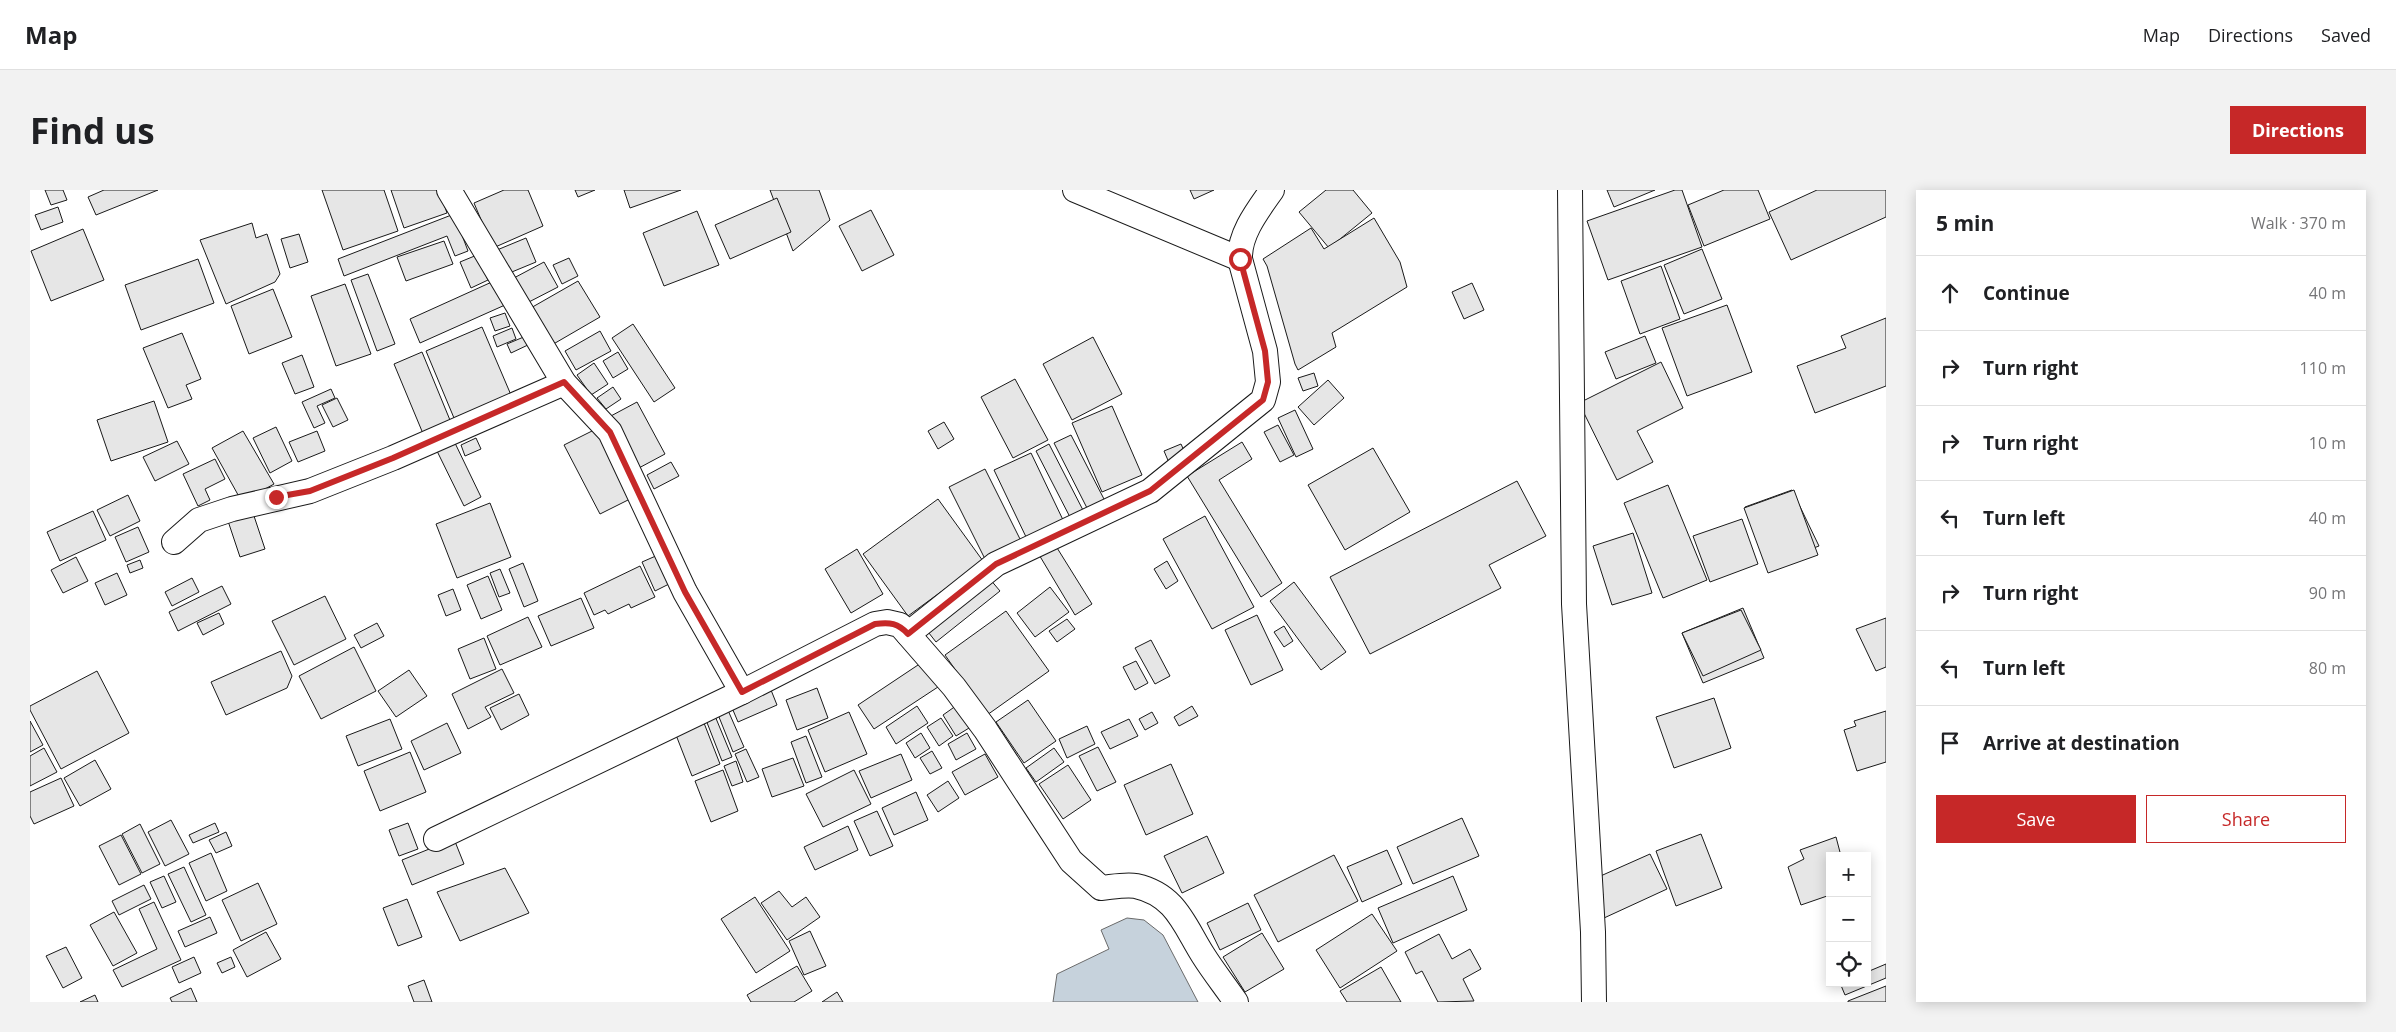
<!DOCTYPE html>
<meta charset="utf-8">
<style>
body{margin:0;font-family:"Open Sans",sans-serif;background:#f2f2f2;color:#202124}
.controls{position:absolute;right:15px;bottom:15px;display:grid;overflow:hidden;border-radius:0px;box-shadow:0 2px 12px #0003}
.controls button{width:45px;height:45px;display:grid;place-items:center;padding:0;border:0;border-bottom:1px solid #e0e0e0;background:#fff;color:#202124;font:25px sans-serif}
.stop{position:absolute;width:15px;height:15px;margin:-11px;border:4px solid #c62828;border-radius:50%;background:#fff}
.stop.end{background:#c62828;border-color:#fff;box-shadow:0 1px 5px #0008}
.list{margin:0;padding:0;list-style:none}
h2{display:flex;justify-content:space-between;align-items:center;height:65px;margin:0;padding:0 20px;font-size:21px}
h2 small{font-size:16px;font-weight:400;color:#757577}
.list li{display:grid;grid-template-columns:32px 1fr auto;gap:15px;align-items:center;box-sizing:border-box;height:75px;padding:0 20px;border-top:1px solid #e0e0e0}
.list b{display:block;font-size:19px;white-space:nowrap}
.list em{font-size:16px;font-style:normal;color:#757577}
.actions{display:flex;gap:10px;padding:15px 20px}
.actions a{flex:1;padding:11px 0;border:1px solid #c62828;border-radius:0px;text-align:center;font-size:18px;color:#c62828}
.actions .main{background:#c62828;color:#fff}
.icon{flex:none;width:28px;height:28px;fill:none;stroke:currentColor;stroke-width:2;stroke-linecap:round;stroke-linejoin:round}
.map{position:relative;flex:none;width:1856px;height:812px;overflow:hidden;border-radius:0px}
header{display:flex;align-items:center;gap:30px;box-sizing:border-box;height:70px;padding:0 25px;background:#fff;border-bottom:1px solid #e0e0e0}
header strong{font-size:24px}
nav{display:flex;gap:28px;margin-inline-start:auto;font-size:18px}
.intro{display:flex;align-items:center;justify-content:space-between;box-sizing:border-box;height:120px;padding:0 30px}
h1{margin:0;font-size:35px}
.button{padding:12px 22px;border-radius:0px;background:#c62828;color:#fff;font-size:18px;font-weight:700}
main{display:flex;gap:30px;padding:0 30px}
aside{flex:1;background:#fff;border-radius:0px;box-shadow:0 2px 12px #0003}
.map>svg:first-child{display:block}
.water{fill:#c6d2dc;stroke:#6a6a6a}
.building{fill:#e6e6e6;stroke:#1a1a1a}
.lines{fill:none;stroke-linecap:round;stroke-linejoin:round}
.minor-casing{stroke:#1a1a1a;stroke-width:26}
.minor{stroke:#fff;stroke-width:24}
.route{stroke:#c62828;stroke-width:6}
</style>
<header>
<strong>Map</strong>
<nav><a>Map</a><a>Directions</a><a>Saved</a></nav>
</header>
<div class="intro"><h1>Find us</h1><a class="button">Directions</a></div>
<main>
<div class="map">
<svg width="1856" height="812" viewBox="0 0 1856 812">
<rect width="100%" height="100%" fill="#fff"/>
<path class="water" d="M1097,728L1114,730L1133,745L1168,812H1023L1027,784L1079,759L1071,740Z"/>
<g class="building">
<path d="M15,0H33L37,10L21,15Z"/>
<path d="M74,0H128L66,25L58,7Z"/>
<path d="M292,0H354L368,41L313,60Z"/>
<path d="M361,0H409L417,23L374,38Z"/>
<path d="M474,0H498L513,36L463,58L444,13Z"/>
<path d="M545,0H565L548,7Z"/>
<path d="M594,0H651L600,18Z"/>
<path d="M740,0H789L800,30L763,61Z"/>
<path d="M1160,0H1184L1164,9Z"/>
<path d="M1296,0H1323L1342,23L1299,58L1269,22Z"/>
<path d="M1577,0H1625L1584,17Z"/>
<path d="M1645,0H1652L1672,57L1578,90L1557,31Z"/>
<path d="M1694,0H1728L1740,29L1674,56L1658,15Z"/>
<path d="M1787,0H1856V27L1761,70L1739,22Z"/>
<path d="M747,8L761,42L700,69L685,35Z"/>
<path d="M28,17L33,32L11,40L5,25Z"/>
<path d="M841,20L864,65L832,81L809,36Z"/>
<path d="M667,21L689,75L634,96L613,43Z"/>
<path d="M424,24L438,61L425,66L417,46L314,86L308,69Z"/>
<path d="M1344,28L1370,72L1377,97L1302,143L1306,157L1268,180L1265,174L1237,76L1233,69L1281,38L1294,59Z"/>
<path d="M222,33L226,48L237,44L250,84L245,92L196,114L170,50Z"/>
<path d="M53,39L74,90L21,111L1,61Z"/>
<path d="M269,44L278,72L260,78L251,49Z"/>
<path d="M496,48L506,72L477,84L467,60Z"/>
<path d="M414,51L423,74L376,91L367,67Z"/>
<path d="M1672,59L1692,109L1654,124L1634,75Z"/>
<path d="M447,65L458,90L441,98L430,72Z"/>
<path d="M539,68L548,86L532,94L523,75Z"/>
<path d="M168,69L184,113L111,140L95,95Z"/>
<path d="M514,72L528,97L495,114L482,89Z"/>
<path d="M1631,76L1650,129L1610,144L1591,91Z"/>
<path d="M338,84L365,154L347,161L321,90Z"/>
<path d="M464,91L475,115L390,153L380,129Z"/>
<path d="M548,91L570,127L520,156L499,119Z"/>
<path d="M1442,93L1454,120L1434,129L1422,102Z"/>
<path d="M315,94L341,164L306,176L281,106Z"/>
<path d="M243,99L262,147L219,164L201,116Z"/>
<path d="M1697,115L1722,182L1657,206L1632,138Z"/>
<path d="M475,123L480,136L465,141L460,128Z"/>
<path d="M1856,128V196L1785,223L1767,176L1816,158L1811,146Z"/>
<path d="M603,134L645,198L624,212L582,148Z"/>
<path d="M452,137L481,205L424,228L396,161Z"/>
<path d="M482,138L486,149L467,157L463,146Z"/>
<path d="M570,141L581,161L546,180L535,161Z"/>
<path d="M152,143L171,189L156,195L162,209L138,218L113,158Z"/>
<path d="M496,146L500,154L481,163L477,154Z"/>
<path d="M1615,146L1626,173L1586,189L1575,162Z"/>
<path d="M1063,147L1092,204L1042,230L1013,174Z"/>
<path d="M392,162L422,235L394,246L364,174Z"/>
<path d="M588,162L598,179L583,188L573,171Z"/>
<path d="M272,165L284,197L265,204L252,173Z"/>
<path d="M1631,172L1653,218L1607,241L1623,272L1587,290L1549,213Z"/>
<path d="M564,173L578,194L561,205L547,185Z"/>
<path d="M1284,183L1288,196L1273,201L1268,188Z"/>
<path d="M985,189L1018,250L983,268L951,207Z"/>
<path d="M1298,190L1314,208L1284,235L1268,217Z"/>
<path d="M583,197L591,209L576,219L567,208Z"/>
<path d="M301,199L305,208L287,216L295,233L284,238L272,212Z"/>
<path d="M307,208L318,230L303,237L292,215Z"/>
<path d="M124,211L138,252L81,271L67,230Z"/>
<path d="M607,212L635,264L607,279L579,227Z"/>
<path d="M1082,216L1112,285L1072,302L1042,233Z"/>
<path d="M1265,220L1283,259L1266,267L1248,228Z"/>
<path d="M914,232L924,249L908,259L898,241Z"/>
<path d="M1248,235L1264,265L1250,272L1234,242Z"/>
<path d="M246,237L262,271L240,283L223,248Z"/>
<path d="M568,238L604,307L570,324L534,255Z"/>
<path d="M213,241L244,294L212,312L182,258Z"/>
<path d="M287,241L295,261L268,272L259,252Z"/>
<path d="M1041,245L1075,311L1058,320L1024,253Z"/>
<path d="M446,248L451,259L435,266L431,255Z"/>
<path d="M147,251L159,274L125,291L113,267Z"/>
<path d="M424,251L451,307L434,316L406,259Z"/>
<path d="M1212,252L1222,269L1189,290L1252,393L1231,407L1157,286Z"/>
<path d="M1019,254L1055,324L1042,331L1006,261Z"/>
<path d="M1151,254L1157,267L1140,275L1134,261Z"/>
<path d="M1343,258L1380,322L1315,360L1278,295Z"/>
<path d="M1001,263L1034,332L997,349L964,280Z"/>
<path d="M185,269L195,289L175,299L180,310L168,316L153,284Z"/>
<path d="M641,272L649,286L624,299L617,285Z"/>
<path d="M955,279L992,353L956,371L919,297Z"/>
<path d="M1487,291L1516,346L1459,375L1471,398L1340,464L1300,387Z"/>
<path d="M1638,295L1677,390L1633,408L1594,313Z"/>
<path d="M1762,300L1789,356L1738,375L1715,317Z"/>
<path d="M1764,300L1788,365L1738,383L1714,318Z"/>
<path d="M98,305L110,331L80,346L67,320Z"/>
<path d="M908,309L953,371L878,426L833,364Z"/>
<path d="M460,313L481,367L427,388L406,334Z"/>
<path d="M221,317L235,359L210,367L196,325Z"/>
<path d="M63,321L76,350L30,371L17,342Z"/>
<path d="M1175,326L1224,417L1182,439L1133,349Z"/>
<path d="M1712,329L1728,374L1680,392L1663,346Z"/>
<path d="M108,337L119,362L96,372L85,347Z"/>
<path d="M1603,343L1622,403L1582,415L1563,356Z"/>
<path d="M1024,353L1062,414L1045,425L1008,363Z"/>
<path d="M827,359L853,404L821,423L795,379Z"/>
<path d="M628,365L641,393L625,401L612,372Z"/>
<path d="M46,367L58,391L33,403L21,380Z"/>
<path d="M110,370L113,378L100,383L97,375Z"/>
<path d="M1137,371L1148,391L1136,399L1124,379Z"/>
<path d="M493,373L508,411L494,417L479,379Z"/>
<path d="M610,376L625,407L601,418L599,414L578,424L575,420L564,425L554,403Z"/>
<path d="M470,379L480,403L469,407L460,383Z"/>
<path d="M87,383L97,405L75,415L65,393Z"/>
<path d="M458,386L472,420L451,429L437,395Z"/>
<path d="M162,388L169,402L142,416L135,402Z"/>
<path d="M959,388L970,401L906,452L895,438Z"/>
<path d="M1264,392L1316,462L1291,480L1240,411Z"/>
<path d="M192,396L201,414L148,441L139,422Z"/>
<path d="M1020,397L1039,422L1005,447L987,423Z"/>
<path d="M423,399L431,420L416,426L408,405Z"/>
<path d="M295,406L316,449L264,475L242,431Z"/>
<path d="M551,408L564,438L521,456L508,426Z"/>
<path d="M1713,418L1734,468L1673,493L1652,443Z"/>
<path d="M1711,420L1731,460L1673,486L1652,443Z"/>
<path d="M976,421L1019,481L957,525L915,465Z"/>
<path d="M189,423L194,434L173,445L167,433Z"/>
<path d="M1227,425L1253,480L1221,495L1195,440Z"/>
<path d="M498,427L512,457L470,475L457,446Z"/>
<path d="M1856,428V477L1846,481L1826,439Z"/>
<path d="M1037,429L1045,439L1027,452L1019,441Z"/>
<path d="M347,433L354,446L331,458L324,445Z"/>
<path d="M1254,436L1263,451L1254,457L1244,442Z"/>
<path d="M454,448L466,479L440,489L428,459Z"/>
<path d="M1121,450L1140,486L1125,494L1105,458Z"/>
<path d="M324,457L346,501L291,529L269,486Z"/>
<path d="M251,461L262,486L257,498L196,525L181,492Z"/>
<path d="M894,471L911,495L844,539L828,515Z"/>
<path d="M1106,471L1118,493L1105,500L1093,477Z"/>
<path d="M472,479L484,503L455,517L461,527L438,539L422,504Z"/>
<path d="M379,480L397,506L366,527L348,501Z"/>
<path d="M67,481L99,543L31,579L0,520V516Z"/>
<path d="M739,495L747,515L708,532L700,513Z"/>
<path d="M787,498L798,528L767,540L756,510Z"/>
<path d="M489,504L499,525L471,540L460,518Z"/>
<path d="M1684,508L1701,558L1644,578L1626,527Z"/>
<path d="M998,510L1026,551L994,573L966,532Z"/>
<path d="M930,513L944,535L926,546L913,525Z"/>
<path d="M887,516L898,533L866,554L856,537Z"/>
<path d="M1162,516L1168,526L1149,536L1144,527Z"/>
<path d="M697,518L714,557L703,562L687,522Z"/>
<path d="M1856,521V572L1827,581L1814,540L1826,536L1824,531Z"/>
<path d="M819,522L837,564L795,582L778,540Z"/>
<path d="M1122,522L1128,533L1115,540L1109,529Z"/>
<path d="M685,526L702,567L692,571L676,530Z"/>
<path d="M911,528L923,546L909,556L897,537Z"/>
<path d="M360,529L372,559L328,576L316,546Z"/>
<path d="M1099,529L1108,546L1080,559L1071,542Z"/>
<path d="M0,531L13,555L0,562Z"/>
<path d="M417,533L431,563L394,580L381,551Z"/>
<path d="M674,533L690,574L662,586L646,545Z"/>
<path d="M1057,536L1065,554L1037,568L1029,549Z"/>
<path d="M891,543L900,558L885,568L876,553Z"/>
<path d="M937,543L946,559L926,570L918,554Z"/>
<path d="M776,546L792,587L776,593L761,552Z"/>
<path d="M1068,557L1086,592L1067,601L1049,566Z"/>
<path d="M14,558L27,582L0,596V566Z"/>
<path d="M1024,558L1034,572L1006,592L996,578Z"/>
<path d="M716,559L729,587L717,592L705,564Z"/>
<path d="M902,561L912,578L900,584L890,568Z"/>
<path d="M380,562L396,602L350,621L334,581Z"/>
<path d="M871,564L882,590L841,608L829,581Z"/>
<path d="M955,564L968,587L935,605L922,582Z"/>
<path d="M763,568L774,596L742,607L732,579Z"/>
<path d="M65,570L81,599L50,616L34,588Z"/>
<path d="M706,571L713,592L702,596L694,576Z"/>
<path d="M1141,574L1163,624L1116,645L1094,595Z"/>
<path d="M1038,575L1061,610L1033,629L1009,594Z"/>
<path d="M693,580L708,621L681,632L665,591Z"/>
<path d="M824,580L841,614L793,637L776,604Z"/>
<path d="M31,588L44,616L4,634L0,626V602Z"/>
<path d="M918,591L929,608L908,622L897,605Z"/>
<path d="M886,602L898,630L864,645L852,618Z"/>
<path d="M847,621L863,656L840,666L824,631Z"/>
<path d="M1432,628L1449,666L1383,694L1367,657Z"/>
<path d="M141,630L159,664L135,676L118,642Z"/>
<path d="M185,633L189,642L163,653L159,645Z"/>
<path d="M378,633L388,659L369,666L359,640Z"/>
<path d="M110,634L130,674L112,683L92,644Z"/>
<path d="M818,636L828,660L785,680L774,657Z"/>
<path d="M196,642L202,656L186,663L179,650Z"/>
<path d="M1671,644L1692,698L1646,716L1626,661Z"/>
<path d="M91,645L111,684L89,695L69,656Z"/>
<path d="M1177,646L1194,683L1152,703L1134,666Z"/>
<path d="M1806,647L1811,666H1800V705L1771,715L1758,677L1774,669L1770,660Z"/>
<path d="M424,649L434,674L382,695L372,670Z"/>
<path d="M1357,660L1372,694L1332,712L1317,677Z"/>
<path d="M181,663L197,701L176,711L159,673Z"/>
<path d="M1620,664L1637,699L1574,728L1566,708L1573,705L1566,688Z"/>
<path d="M1304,665L1328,711L1248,752L1224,705Z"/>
<path d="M154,677L176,725L161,732L138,684Z"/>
<path d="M475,678L499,723L430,751L407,702Z"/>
<path d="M134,686L146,712L132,718L120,692Z"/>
<path d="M1423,686L1437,720L1363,753L1348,718Z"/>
<path d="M228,693L247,734L211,751L192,710Z"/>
<path d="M114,695L121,709L89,725L82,711Z"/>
<path d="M749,701L762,717L776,707L790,727L757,750L731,713Z"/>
<path d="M725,707L760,761L726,783L691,729Z"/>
<path d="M377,709L392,747L368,756L353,718Z"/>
<path d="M124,712L151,770L92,797L83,780L127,759L109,719Z"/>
<path d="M1218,713L1231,740L1190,760L1177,733Z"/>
<path d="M84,722L107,763L83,776L60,735Z"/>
<path d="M1342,724L1367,761L1310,798L1286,760Z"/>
<path d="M180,727L187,743L155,757L148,741Z"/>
<path d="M780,741L796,776L774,785L759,751Z"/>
<path d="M236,742L251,769L217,787L203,760Z"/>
<path d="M1232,743L1254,779L1215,802L1193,767Z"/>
<path d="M1409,744L1422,769L1440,759L1451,779L1433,789L1444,811L1408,812L1392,781L1386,784L1375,762Z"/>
<path d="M36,757L52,788L33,798L16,766Z"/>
<path d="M164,767L171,783L149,793L142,777Z"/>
<path d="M201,767L205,777L192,783L187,773Z"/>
<path d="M1856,774V788L1815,805L1810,793H1837V782Z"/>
<path d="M767,776L782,801L764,812H721L717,805Z"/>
<path d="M1351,777L1371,812H1317L1310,801Z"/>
<path d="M394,790L402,812H384L378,796Z"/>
<path d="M1856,796V812H1818V811Z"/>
<path d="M161,798L167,812H142L140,808Z"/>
<path d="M807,802L813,812H792Z"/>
<path d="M65,805L68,812H50Z"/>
</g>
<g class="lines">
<defs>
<g id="minor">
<path d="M419,0L534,193L580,242L655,402L712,502"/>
<path d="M1045,0L1210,69"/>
<path d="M1540,0L1544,414L1563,742L1564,812"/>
<path d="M144,352L169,330L202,319L280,301L363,268L534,193"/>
<path d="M878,444L966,374L1120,301L1233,210L1238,192L1235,161L1210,69C1209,44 1228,20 1242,0"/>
<path d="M406,649L712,502L845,434L857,432L870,435L924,497L955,539L1041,671L1071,698C1082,697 1096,694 1106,696C1146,705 1154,735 1173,765C1183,781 1195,796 1206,812"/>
</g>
</defs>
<use href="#minor" class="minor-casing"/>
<use href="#minor" class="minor"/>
</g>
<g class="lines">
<path class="route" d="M246,307L280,301L363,268L534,192L580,242L655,402L712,502L845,434C860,432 868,433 878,444L966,374L1120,301L1233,210L1238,192L1235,161L1210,69"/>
</g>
</svg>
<div class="controls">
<button>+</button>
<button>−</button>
<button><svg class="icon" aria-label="locate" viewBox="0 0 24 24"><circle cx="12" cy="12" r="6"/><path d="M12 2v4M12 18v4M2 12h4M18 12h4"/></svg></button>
</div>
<div class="stop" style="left:1210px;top:69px"></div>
<div class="stop end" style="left:246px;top:307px"></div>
</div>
<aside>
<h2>5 min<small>Walk · 370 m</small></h2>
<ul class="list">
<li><svg class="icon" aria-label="ahead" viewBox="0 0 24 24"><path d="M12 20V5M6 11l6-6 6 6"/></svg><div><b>Continue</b></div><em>40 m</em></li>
<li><svg class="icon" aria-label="right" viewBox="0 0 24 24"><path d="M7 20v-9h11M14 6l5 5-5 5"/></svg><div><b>Turn right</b></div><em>110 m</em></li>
<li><svg class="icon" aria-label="right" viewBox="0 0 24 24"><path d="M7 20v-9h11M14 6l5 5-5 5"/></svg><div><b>Turn right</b></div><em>10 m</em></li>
<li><svg class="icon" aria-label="left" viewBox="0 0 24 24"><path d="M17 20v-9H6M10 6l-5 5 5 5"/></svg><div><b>Turn left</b></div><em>40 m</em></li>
<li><svg class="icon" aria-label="right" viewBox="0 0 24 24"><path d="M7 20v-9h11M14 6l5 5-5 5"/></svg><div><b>Turn right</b></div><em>90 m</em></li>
<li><svg class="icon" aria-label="left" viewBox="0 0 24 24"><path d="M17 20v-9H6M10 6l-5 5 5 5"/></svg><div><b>Turn left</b></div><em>80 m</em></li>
<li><svg class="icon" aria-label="arrive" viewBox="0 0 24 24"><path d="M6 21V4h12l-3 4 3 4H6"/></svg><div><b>Arrive at destination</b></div></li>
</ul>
<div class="actions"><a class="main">Save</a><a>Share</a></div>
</aside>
</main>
